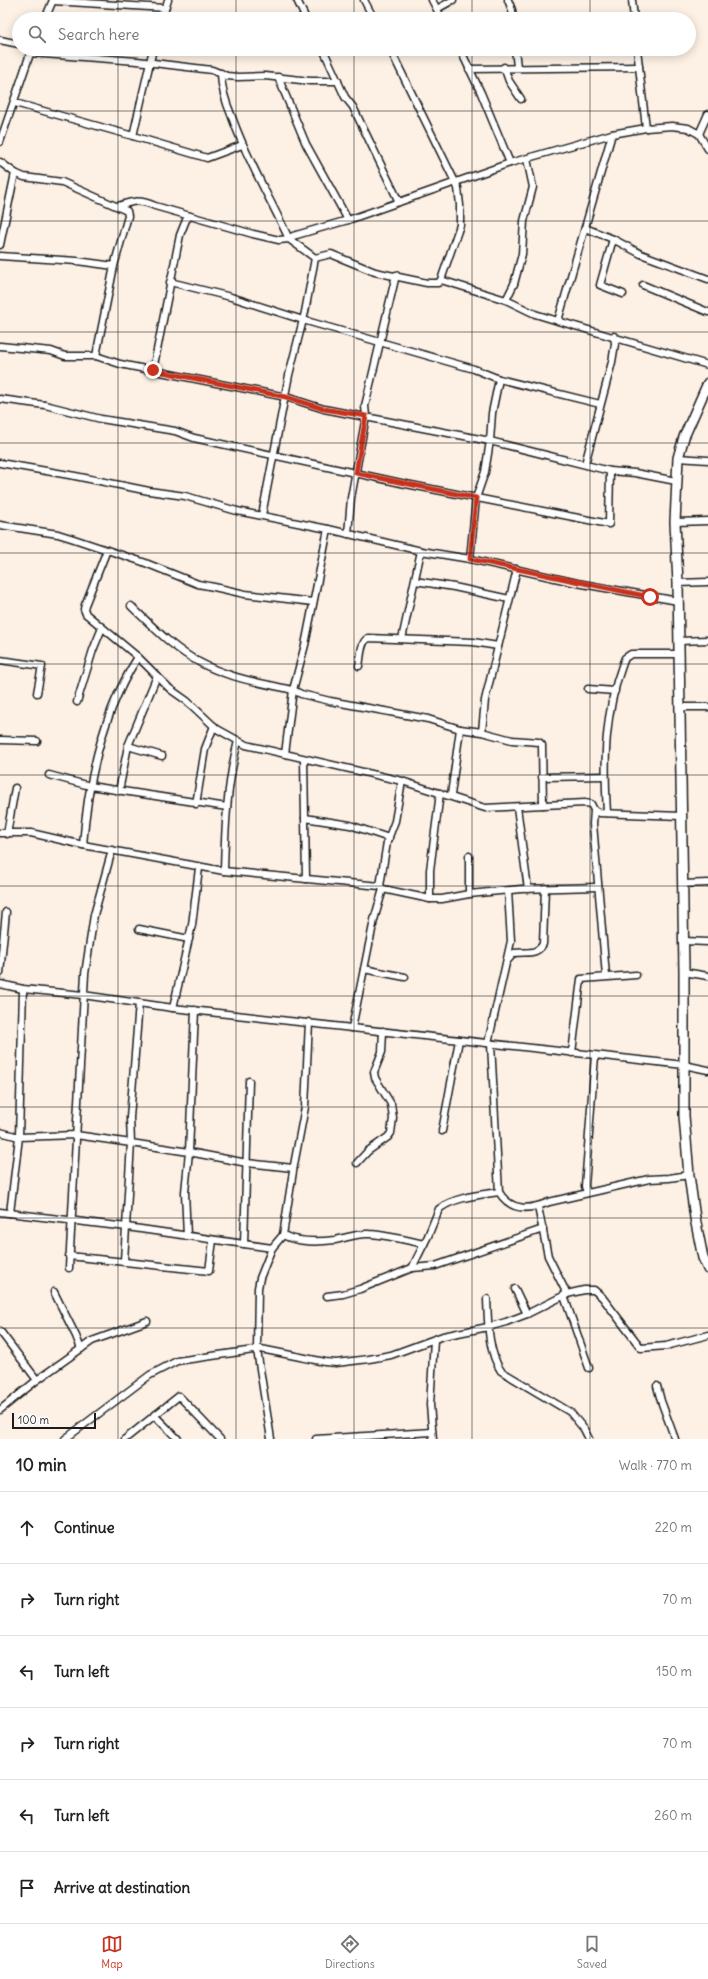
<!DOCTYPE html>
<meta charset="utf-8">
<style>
body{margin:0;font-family:Delius,sans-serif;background:#f6f6f6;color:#222}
.scale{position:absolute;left:12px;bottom:10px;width:84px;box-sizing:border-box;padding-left:4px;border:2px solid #1c1c1c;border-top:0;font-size:11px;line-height:14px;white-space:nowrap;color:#1c1c1c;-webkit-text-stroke:3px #fff;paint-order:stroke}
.stop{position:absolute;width:12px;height:12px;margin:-9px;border:3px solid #c8321e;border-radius:50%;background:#fff}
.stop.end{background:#c8321e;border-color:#fff;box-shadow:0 1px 4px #0008}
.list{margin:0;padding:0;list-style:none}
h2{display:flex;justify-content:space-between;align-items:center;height:52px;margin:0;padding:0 16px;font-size:17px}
h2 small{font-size:13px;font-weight:400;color:#767676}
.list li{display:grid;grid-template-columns:26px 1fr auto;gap:12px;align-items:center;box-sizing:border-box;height:72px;padding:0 16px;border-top:1px solid #e0e0e0}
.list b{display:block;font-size:15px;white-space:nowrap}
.list em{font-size:13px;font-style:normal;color:#767676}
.icon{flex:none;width:22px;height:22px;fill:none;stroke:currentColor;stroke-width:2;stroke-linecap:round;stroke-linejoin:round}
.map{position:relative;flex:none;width:708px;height:1439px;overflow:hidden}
.search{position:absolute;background:#fff;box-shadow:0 2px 10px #0003;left:12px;right:12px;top:12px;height:44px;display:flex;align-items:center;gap:10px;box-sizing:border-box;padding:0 14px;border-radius:22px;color:#767676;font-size:15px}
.sheet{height:484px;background:#fff}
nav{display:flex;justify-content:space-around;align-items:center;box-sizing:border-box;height:56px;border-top:1px solid #e0e0e0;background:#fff;font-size:11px;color:#767676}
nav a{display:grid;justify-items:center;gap:2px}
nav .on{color:#c8321e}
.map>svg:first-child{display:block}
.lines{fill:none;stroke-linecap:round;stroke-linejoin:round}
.street-casing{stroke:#1c1c1c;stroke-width:9}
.secondary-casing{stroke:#1c1c1c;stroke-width:12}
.street{stroke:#fff;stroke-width:6}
.secondary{stroke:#fff;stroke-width:9}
.route{stroke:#c8321e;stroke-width:5}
.grid{fill:none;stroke:#1c1c1c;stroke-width:1;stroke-opacity:0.55}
</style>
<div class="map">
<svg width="708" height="1439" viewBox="0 0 708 1439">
<rect width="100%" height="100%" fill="#fdf1e5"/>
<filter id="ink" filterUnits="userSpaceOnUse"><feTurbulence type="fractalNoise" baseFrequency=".025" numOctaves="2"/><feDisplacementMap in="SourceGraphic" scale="8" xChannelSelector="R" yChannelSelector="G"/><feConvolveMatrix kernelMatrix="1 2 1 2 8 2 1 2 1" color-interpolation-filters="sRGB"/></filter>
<g filter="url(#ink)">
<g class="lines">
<defs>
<g id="street">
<path d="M297,0L306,19"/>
<path d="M364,0L374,19"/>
<path d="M432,0L442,19"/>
<path d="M508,0L512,10L513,19"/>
<path d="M632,0L634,19"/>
<path d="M53,1L165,8"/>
<path d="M437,9L453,0"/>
<path d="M45,19L53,0"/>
<path d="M162,19L168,0"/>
<path d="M0,40L19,44"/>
<path d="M323,49L345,97L353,107L399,202"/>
<path d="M390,49L458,188L460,205V225L441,280"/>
<path d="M460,49L481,93L510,163"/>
<path d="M515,49L517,67"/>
<path d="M637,49L646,128"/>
<path d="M30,53L137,61L212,70L227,76L238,77L265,76L310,81H338"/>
<path d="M504,67L509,81L521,99"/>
<path d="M469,69L639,67"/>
<path d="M221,73C221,89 226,103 232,117C247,160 270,198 289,239L293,236L348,220L510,163L612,134L646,128L672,126L688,128L699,134L708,149"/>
<path d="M278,77L306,144L348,220"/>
<path d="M15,103L133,136L207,158L242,145"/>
<path d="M699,134L708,114"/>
<path d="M133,136L153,49"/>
<path d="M0,142L31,51"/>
<path d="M0,162L15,173L0,245"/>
<path d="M15,173L24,177L62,182L127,211L128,216L114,266L96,356"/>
<path d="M118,206C133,201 140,199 155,206L253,234L279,240L289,239L315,258"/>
<path d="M585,228L613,239L641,254L708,279"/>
<path d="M613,239L600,285L623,294"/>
<path d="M0,256L77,261L114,266"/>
<path d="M315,258L331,254L375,272L427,283H438L441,280L506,300L535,314L558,321L708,365"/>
<path d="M170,282L231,297L303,320L474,369L499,379L600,404"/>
<path d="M643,285L708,312"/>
<path d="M506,300L514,284L522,254L524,221L533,187L527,159"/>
<path d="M558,321L612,134"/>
<path d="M0,346L51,351L65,356H96L120,364L286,397L324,409L490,441L610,471L635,473L676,481"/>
<path d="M153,370L180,235L186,220L190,216"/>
<path d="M0,399L45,405L101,419L175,431L194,438L401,483L609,524L610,471"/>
<path d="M678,458L708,460"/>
<path d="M0,463L75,476L149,491L185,496L237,511L328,529L421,551L470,559L577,583L678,601"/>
<path d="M585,464L612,362L615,344L614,336"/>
<path d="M262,515L289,375L305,312L315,258"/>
<path d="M675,522L708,521"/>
<path d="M0,525L58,534L74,539L143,562L198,584L214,587L245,594L313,602"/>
<path d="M348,534L351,498L366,416L365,406L396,275"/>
<path d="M107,550L85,605L84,609L86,614L138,657L170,689L187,701L217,729L246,745L402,781L485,808L585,803L591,804L594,810L599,813L681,816"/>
<path d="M470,559L476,498L485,472L490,441L492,413L499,379"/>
<path d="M415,581L454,587L509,599"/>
<path d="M678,583L708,582"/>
<path d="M131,606C152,626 174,649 199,662C228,678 262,683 293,690"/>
<path d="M402,639L421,551"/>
<path d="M678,641L708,640"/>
<path d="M0,660L42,666L37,693"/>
<path d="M359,666C361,657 360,643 368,638L473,642L498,646"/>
<path d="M588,689L615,691"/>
<path d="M293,690L301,694L330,701L428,719L460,729L482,732L512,740L539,742L542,745L543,805"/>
<path d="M77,702L93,650L102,628"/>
<path d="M679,707H708"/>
<path d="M482,732L485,700L517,569"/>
<path d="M0,740L37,741"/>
<path d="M128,746L162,756"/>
<path d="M285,754L293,690L305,645L328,529"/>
<path d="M304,759L306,879"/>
<path d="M49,775L90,786L227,807"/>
<path d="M542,777L605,776"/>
<path d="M119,791L128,746L157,676"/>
<path d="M451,795L460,729"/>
<path d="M196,804L205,749L214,726"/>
<path d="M517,807L528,889"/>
<path d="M594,810L593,824L606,976"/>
<path d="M607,813C604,761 604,714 623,663L625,658L631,654H678"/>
<path d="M305,818L350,825L389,838"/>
<path d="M0,833H31L83,845L224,871L380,886L383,889L430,899H442L469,894L521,889L598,887"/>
<path d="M7,834L15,788"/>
<path d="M83,845C88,779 102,713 138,657"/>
<path d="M469,856V894"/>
<path d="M224,871C225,827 227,784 238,741"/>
<path d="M682,884L708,883"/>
<path d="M380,886L387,842L395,821L402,781"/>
<path d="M430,899V870L440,793"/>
<path d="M139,929L189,939"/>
<path d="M684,941L708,942"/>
<path d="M507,961L514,953C526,951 536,956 543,944L545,888"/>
<path d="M364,969L405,977"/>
<path d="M684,972L708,976"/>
<path d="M0,973L6,912"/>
<path d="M0,984L23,989L83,995L173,1008L684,1065L708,1070"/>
<path d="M139,1003L130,1118L131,1143L189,1152L185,1192L187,1236"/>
<path d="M173,1008L192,925L199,868"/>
<path d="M195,1010L189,1152L247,1163L293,1168"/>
<path d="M352,1028L374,920L383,889"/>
<path d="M488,1043L511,941L508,891"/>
<path d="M491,1044L499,1192C511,1212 530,1210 549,1202L649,1179L669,1178L689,1175"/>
<path d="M572,1053L581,979L636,975"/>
<path d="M442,1131L459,1040"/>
<path d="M0,1132L19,1137L23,989"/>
<path d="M357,1163L368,1151L388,1137L391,1133L393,1118L391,1104L375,1078L374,1072L382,1052L383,1031"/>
<path d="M587,1193L585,1186L595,1056"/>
<path d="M538,1207L548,1256L567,1294"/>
<path d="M0,1212L127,1227L272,1248"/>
<path d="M10,1213L19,1137L76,1135L131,1143L124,1261"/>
<path d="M283,1235C299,1243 318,1242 335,1240C347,1238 357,1233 369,1234C387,1235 406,1240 424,1244"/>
<path d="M244,1244L249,1081"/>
<path d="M69,1256L209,1271L213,1240"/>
<path d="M69,1268L85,974L94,915L112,850"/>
<path d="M412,1268L428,1236L439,1209C454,1197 480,1195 499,1192"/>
<path d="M515,1289L527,1314"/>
<path d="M54,1292L76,1336L81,1349"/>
<path d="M327,1296L343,1294L360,1289L412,1268L435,1266L543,1229"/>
<path d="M564,1296L589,1368"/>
<path d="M487,1299C488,1322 488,1352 501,1371L570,1412L584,1429L589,1439"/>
<path d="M0,1331L37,1380"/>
<path d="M657,1386L661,1401L675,1439"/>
<path d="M0,1410L37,1380L92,1341L147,1321"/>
<path d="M154,1415L178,1439"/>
<path d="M65,1439L150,1375L177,1361L261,1349L325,1362L336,1363L369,1359L391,1355L443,1336L488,1327L506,1322L527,1314L567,1294L584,1290H594L602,1297L641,1348L666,1346L708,1335"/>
<path d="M125,1439L179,1396L220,1439"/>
<path d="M271,1439L257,1350L258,1288L260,1278L272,1248L283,1235L294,1165L305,1107L309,1022"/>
<path d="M316,1439L432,1432"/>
<path d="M433,1439L430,1405L434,1340"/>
</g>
<path id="secondary" d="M708,383L684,437L678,458L675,522L678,583L684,972V1116L689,1175L695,1218L703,1258L708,1269"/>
</defs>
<use href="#street" class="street-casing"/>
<use href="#secondary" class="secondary-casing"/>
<use href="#street" class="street"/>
<use href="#secondary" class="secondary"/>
</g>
</g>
<g class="lines" filter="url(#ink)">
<path class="route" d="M153,370L286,397L324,409L366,416L356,473L476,498L470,559L650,597"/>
</g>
<path class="grid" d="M118,0V19M236,0V19M354,0V19M472,0V19M590,0V19M118,49V1439M236,49V1439M354,49V1439M472,49V1439M590,49V1439M0,111H708M0,221H708M0,332H708M0,443H708M0,553H708M0,664H708M0,775H708M0,886H708M0,996H708M0,1107H708M0,1218H708M0,1328H708"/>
</svg>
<div class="scale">100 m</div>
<div class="stop" style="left:650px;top:597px"></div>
<div class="stop end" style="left:153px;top:370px"></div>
<div class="search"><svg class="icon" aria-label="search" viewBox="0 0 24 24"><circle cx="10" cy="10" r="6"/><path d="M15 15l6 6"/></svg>Search here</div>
</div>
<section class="sheet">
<h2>10 min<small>Walk · 770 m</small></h2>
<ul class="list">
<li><svg class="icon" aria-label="ahead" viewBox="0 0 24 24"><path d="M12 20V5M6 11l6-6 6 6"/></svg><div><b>Continue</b></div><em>220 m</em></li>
<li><svg class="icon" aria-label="right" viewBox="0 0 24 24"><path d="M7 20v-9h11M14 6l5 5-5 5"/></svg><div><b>Turn right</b></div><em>70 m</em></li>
<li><svg class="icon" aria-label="left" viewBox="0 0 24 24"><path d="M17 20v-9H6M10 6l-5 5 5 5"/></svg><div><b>Turn left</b></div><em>150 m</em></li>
<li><svg class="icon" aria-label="right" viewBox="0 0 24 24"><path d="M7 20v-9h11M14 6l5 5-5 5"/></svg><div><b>Turn right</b></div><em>70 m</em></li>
<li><svg class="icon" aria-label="left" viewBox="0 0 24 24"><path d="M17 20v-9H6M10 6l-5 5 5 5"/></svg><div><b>Turn left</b></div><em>260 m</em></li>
<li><svg class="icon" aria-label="arrive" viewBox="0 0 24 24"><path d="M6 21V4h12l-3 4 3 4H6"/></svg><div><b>Arrive at destination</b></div></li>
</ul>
</section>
<nav>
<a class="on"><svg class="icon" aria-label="map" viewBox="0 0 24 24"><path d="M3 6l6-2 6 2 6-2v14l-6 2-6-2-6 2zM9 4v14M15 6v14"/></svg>Map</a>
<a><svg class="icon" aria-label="directions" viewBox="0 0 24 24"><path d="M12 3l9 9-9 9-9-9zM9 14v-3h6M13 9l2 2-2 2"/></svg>Directions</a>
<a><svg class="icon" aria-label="saved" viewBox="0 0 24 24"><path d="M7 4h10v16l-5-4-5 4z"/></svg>Saved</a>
</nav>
